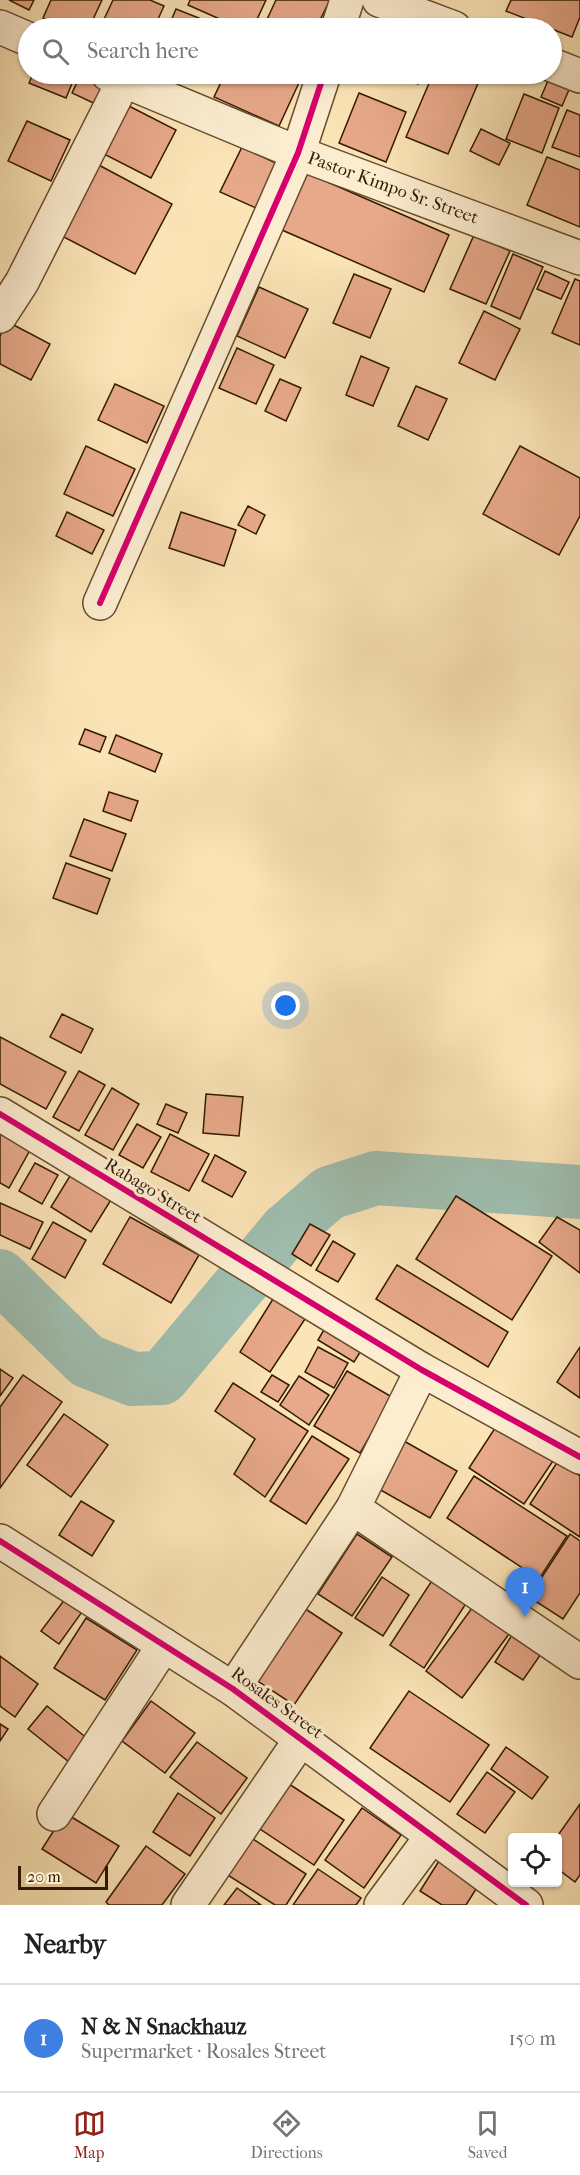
<!DOCTYPE html>
<meta charset="utf-8">
<style>
body{margin:0;font-family:"IM FELL French Canon",serif;background:#f6f6f6;color:#202124}
.controls{position:absolute;right:18px;bottom:18px;display:grid;overflow:hidden;border-radius:6px;box-shadow:0 2px 4px #0004}
.controls button{width:54px;height:54px;display:grid;place-items:center;padding:0;border:0;border-bottom:2px solid #e0e0e0;background:#fff;color:#202124;font:30px sans-serif}
.scale{position:absolute;left:18px;bottom:15px;width:90px;box-sizing:border-box;padding-left:6px;border:3px solid #331a00;border-top:0;font-size:16px;line-height:21px;white-space:nowrap;color:#331a00;-webkit-text-stroke:4px #fcedd0;paint-order:stroke}
.you{position:absolute;left:286px;top:1006px;width:21px;height:21px;margin:-15px;border:4px solid #fff;border-radius:50%;background:#1a73e8;box-shadow:0 0 0 9px #1a73e833}
.badge{display:grid;place-items:center;width:39px;height:39px;border-radius:50%;background:#8f2418;color:#fff;font-size:20px;font-weight:700}
.pin{position:absolute;translate:-50% -50px;filter:drop-shadow(0 2px 3px #0008)}
.pin::after{content:'';position:absolute;top:32px;width:21px;height:18px;background:inherit;clip-path:polygon(0 0,100% 0,50% 100%)}
.list{margin:0;padding:0;list-style:none}
h2{display:flex;justify-content:space-between;align-items:center;height:78px;margin:0;padding:0 24px;font-size:26px}
h2 small{font-size:20px;font-weight:400;color:#757577}
.list li{display:grid;grid-template-columns:39px 1fr auto;gap:18px;align-items:center;box-sizing:border-box;height:108px;padding:0 24px;border-top:2px solid #e0e0e0}
.list b{display:block;font-size:22px;white-space:nowrap}
.list p{margin:0;font-size:20px;white-space:nowrap;color:#757577}
.list em{font-size:20px;font-style:normal;color:#757577}
.icon{flex:none;width:33px;height:33px;fill:none;stroke:currentColor;stroke-width:2;stroke-linecap:round;stroke-linejoin:round}
.map{position:relative;flex:none;width:580px;height:1905px;overflow:hidden}
.search{position:absolute;background:#fff;box-shadow:0 2px 4px #0004;left:18px;right:18px;top:18px;height:66px;display:flex;align-items:center;gap:15px;box-sizing:border-box;padding:0 21px;border-radius:33px;color:#757577;font-size:22px}
.sheet{height:186px;background:#fff}
nav{display:flex;justify-content:space-around;align-items:center;box-sizing:border-box;height:84px;border-top:2px solid #e0e0e0;background:#fff;font-size:16px;color:#757577}
nav a{display:grid;justify-items:center;gap:3px}
nav .on{color:#8f2418}
.map>svg:first-child{display:block}
.lines{fill:none;stroke-linecap:round;stroke-linejoin:round}
.river{stroke:#9fbeaf;stroke-width:54}
.building{fill:#e8a98a;stroke:#331a00;stroke-width:1.5}
.minor-casing{stroke:#654c2e;stroke-width:36}
.minor{stroke:#fcedd0;stroke-width:33}
.cycleway-casing{stroke:#fcedd0;stroke-width:10}
.cycleway{stroke:#d6006c;stroke-width:6}
.labels{text-anchor:middle;dominant-baseline:central;stroke-width:6;stroke-linejoin:round;paint-order:stroke}
.street-label{font-size:18px;fill:#331a00;stroke:#fcedd0}
</style>
<div class="map">
<svg width="580" height="1905" viewBox="0 0 580 1905">
<rect width="100%" height="100%" fill="#fbe4b6"/>
<filter id="stains"><feTurbulence type="fractalNoise" baseFrequency=".00333" numOctaves="4"/><feColorMatrix values="0 0 0 0 .2 0 0 0 0 .09 0 0 0 0 .02 0 0 0 .5 -.17"/></filter>
<radialGradient id="worn" r=".72"><stop offset=".6" stop-color="#630" stop-opacity="0"/><stop offset="1" stop-color="#630" stop-opacity=".3"/></radialGradient>
<g class="lines">
<path class="river" d="M0,1276L87,1361L133,1379L162,1378L286,1230L329,1193L376,1178L580,1192"/>
</g>
<g class="building">
<path d="M9,0H34L29,10Z"/>
<path d="M51,0H102L89,28H64L43,18Z"/>
<path d="M113,0H150L164,6L154,28H100Z"/>
<path d="M190,0H266L253,28H240L188,5Z"/>
<path d="M276,0H330L316,28H263Z"/>
<path d="M511,0H580V17L572,37L506,11Z"/>
<path d="M176,9L224,28H168Z"/>
<path d="M33,74H76L66,98L29,83Z"/>
<path d="M225,74H303L279,126L214,97Z"/>
<path d="M395,74H423L418,84Z"/>
<path d="M433,74H482L448,154L406,137Z"/>
<path d="M80,76L112,91L104,108L72,93Z"/>
<path d="M550,76L571,85L562,106L541,97Z"/>
<path d="M359,93L406,112L386,162L339,143Z"/>
<path d="M524,94L559,108L542,153L506,139Z"/>
<path d="M123,103L176,130L151,178L98,151Z"/>
<path d="M567,110L580,115V157L552,147Z"/>
<path d="M27,121L70,140L51,181L8,161Z"/>
<path d="M481,129L510,143L499,165L470,151Z"/>
<path d="M242,147L286,168L265,212L220,192Z"/>
<path d="M547,157L580,170V227L527,205Z"/>
<path d="M95,163L172,204L135,274L58,234Z"/>
<path d="M300,170L449,235L424,292L275,227Z"/>
<path d="M474,235L510,251L486,304L450,289Z"/>
<path d="M513,254L543,267L520,319L491,306Z"/>
<path d="M545,271L569,282L561,299L537,289Z"/>
<path d="M354,274L391,289L370,338L333,323Z"/>
<path d="M575,279L580,281V345L552,333Z"/>
<path d="M259,287L308,309L285,358L237,336Z"/>
<path d="M484,311L520,329L495,380L459,363Z"/>
<path d="M8,322L50,344L31,380L0,364V336Z"/>
<path d="M237,348L274,365L256,404L219,388Z"/>
<path d="M361,356L389,368L373,406L346,395Z"/>
<path d="M280,379L301,388L286,421L265,411Z"/>
<path d="M115,384L164,406L147,443L98,420Z"/>
<path d="M416,386L447,399L428,440L398,426Z"/>
<path d="M86,446L135,469L113,516L64,494Z"/>
<path d="M520,446L580,478V516L559,555L483,514Z"/>
<path d="M248,506L265,515L256,534L238,525Z"/>
<path d="M67,512L104,530L92,554L56,536Z"/>
<path d="M181,512L236,530L224,566L169,548Z"/>
<path d="M85,729L106,737L100,752L79,744Z"/>
<path d="M116,735L162,754L155,772L109,753Z"/>
<path d="M109,792L138,801L131,821L103,811Z"/>
<path d="M84,819L126,834L112,871L70,856Z"/>
<path d="M66,863L110,879L97,914L53,898Z"/>
<path d="M62,1014L93,1029L81,1053L50,1037Z"/>
<path d="M0,1037L66,1072L46,1109L0,1084Z"/>
<path d="M79,1071L105,1085L79,1131L53,1117Z"/>
<path d="M112,1088L139,1104L113,1150L85,1135Z"/>
<path d="M206,1094L243,1097L239,1136L203,1133Z"/>
<path d="M166,1104L187,1113L178,1133L157,1124Z"/>
<path d="M137,1124L161,1137L143,1168L119,1155Z"/>
<path d="M6,1125L35,1141L9,1188L0,1183V1135Z"/>
<path d="M170,1134L209,1154L189,1191L151,1172Z"/>
<path d="M215,1155L246,1172L232,1197L202,1181Z"/>
<path d="M35,1163L58,1175L42,1204L19,1191Z"/>
<path d="M73,1171L114,1195L91,1232L51,1207Z"/>
<path d="M456,1196L552,1256L512,1320L416,1259Z"/>
<path d="M0,1203L43,1222L30,1249L0,1235Z"/>
<path d="M130,1217L199,1255L171,1303L103,1264Z"/>
<path d="M557,1217L580,1230V1273L539,1242Z"/>
<path d="M53,1222L86,1240L65,1278L32,1259Z"/>
<path d="M310,1224L330,1235L311,1266L292,1254Z"/>
<path d="M333,1241L355,1254L338,1282L316,1270Z"/>
<path d="M397,1265L508,1332L488,1367L376,1299Z"/>
<path d="M273,1299L305,1319L270,1372L240,1352Z"/>
<path d="M332,1316L369,1338L354,1362L318,1340Z"/>
<path d="M318,1347L348,1363L334,1388L305,1372Z"/>
<path d="M580,1347V1398L557,1382Z"/>
<path d="M0,1369L13,1378L0,1396Z"/>
<path d="M347,1371L392,1397L360,1453L314,1426Z"/>
<path d="M23,1375L62,1402L0,1488V1407Z"/>
<path d="M272,1375L289,1385L278,1402L261,1392Z"/>
<path d="M299,1376L329,1395L309,1425L280,1405Z"/>
<path d="M233,1383L308,1431L265,1497L234,1474L255,1439L215,1411Z"/>
<path d="M64,1414L108,1445L71,1497L27,1465Z"/>
<path d="M499,1422L555,1458L524,1504L469,1468Z"/>
<path d="M312,1436L349,1459L306,1524L270,1501Z"/>
<path d="M404,1441L457,1471L430,1518L377,1488Z"/>
<path d="M558,1461L580,1476V1537L530,1504Z"/>
<path d="M474,1476L567,1536L539,1579L447,1518Z"/>
<path d="M81,1501L114,1521L92,1556L59,1535Z"/>
<path d="M357,1534L392,1557L352,1616L318,1594Z"/>
<path d="M570,1534L580,1541V1593L563,1619L529,1597Z"/>
<path d="M382,1577L409,1595L383,1636L355,1618Z"/>
<path d="M433,1579L467,1602L424,1668L390,1645Z"/>
<path d="M65,1599L82,1612L59,1644L41,1631Z"/>
<path d="M298,1604L342,1633L294,1705L250,1676Z"/>
<path d="M472,1608L509,1634L462,1698L426,1671Z"/>
<path d="M86,1618L137,1650L105,1700L54,1668Z"/>
<path d="M512,1635L541,1654L523,1680L495,1662Z"/>
<path d="M0,1656L38,1684L15,1717L0,1706Z"/>
<path d="M409,1691L489,1745L450,1802L370,1748Z"/>
<path d="M151,1701L195,1733L165,1773L122,1741Z"/>
<path d="M47,1706L88,1739L69,1762L28,1729Z"/>
<path d="M0,1724L8,1729L0,1741Z"/>
<path d="M197,1742L247,1778L221,1814L170,1777Z"/>
<path d="M506,1747L548,1777L532,1799L491,1769Z"/>
<path d="M487,1772L515,1792L485,1833L457,1814Z"/>
<path d="M286,1782L344,1820L314,1865L257,1827Z"/>
<path d="M178,1793L215,1818L190,1856L153,1832Z"/>
<path d="M580,1804V1875L575,1882L558,1869L556,1838Z"/>
<path d="M362,1808L401,1835L364,1888L325,1860Z"/>
<path d="M65,1813L119,1846L96,1883L42,1849Z"/>
<path d="M250,1837L306,1874L286,1905H275L226,1874Z"/>
<path d="M146,1846L185,1874L162,1905H109L106,1902Z"/>
<path d="M444,1853L483,1878L466,1905H442L420,1891Z"/>
<path d="M318,1869L361,1898L356,1905H293Z"/>
<path d="M237,1888L261,1905H224Z"/>
</g>
<g class="lines">
<defs>
<g id="minor">
<path d="M379,0L454,28"/>
<path d="M0,27L28,39"/>
<path d="M338,28L347,0"/>
<path d="M552,65L580,76"/>
<path d="M108,74L298,153L580,258"/>
<path d="M0,316L22,282L124,80"/>
<path d="M100,603L298,153L324,74"/>
<path d="M0,1114L422,1370L580,1457"/>
<path d="M353,1508L580,1662"/>
<path d="M0,1541L233,1689L526,1905"/>
<path d="M233,1689L353,1508L422,1370"/>
<path d="M54,1814L164,1645"/>
<path d="M188,1905L301,1739"/>
<path d="M381,1905L432,1836"/>
</g>
</defs>
<use href="#minor" class="minor-casing"/>
<use href="#minor" class="minor"/>
<defs>
<g id="cycleway">
<path d="M100,603L298,153L324,74"/>
<path d="M0,1114L422,1370L580,1457"/>
<path d="M0,1541L233,1689L526,1905"/>
</g>
</defs>
<use href="#cycleway" class="cycleway-casing"/>
<use href="#cycleway" class="cycleway"/>
</g>
<g class="labels">
<g class="street-label">
<text transform="translate(393 188) rotate(20)">Pastor Kimpo Sr. Street</text>
<text transform="translate(153 1191) rotate(31)">Rabago Street</text>
<text transform="translate(277 1703) rotate(36)">Rosales Street</text>
</g>
</g>
<rect width="100%" height="100%" filter="url(#stains)"/>
<rect width="100%" height="100%" fill="url(#worn)"/>
</svg>
<div class="controls">
<button><svg class="icon" aria-label="locate" viewBox="0 0 24 24"><circle cx="12" cy="12" r="6"/><path d="M12 2v4M12 18v4M2 12h4M18 12h4"/></svg></button>
</div>
<div class="scale">20 m</div>
<div class="you"></div>
<div class="pin badge" style="left:525px;top:1617px;background:#3f7fe0">1</div>
<div class="search"><svg class="icon" aria-label="search" viewBox="0 0 24 24"><circle cx="10" cy="10" r="6"/><path d="M15 15l6 6"/></svg>Search here</div>
</div>
<section class="sheet">
<h2>Nearby<small></small></h2>
<ul class="list">
<li><span class="badge" style="background:#3f7fe0">1</span><div><b>N &amp; N Snackhauz</b><p>Supermarket · Rosales Street</p></div><em>150 m</em></li>
</ul>
</section>
<nav>
<a class="on"><svg class="icon" aria-label="map" viewBox="0 0 24 24"><path d="M3 6l6-2 6 2 6-2v14l-6 2-6-2-6 2zM9 4v14M15 6v14"/></svg>Map</a>
<a><svg class="icon" aria-label="directions" viewBox="0 0 24 24"><path d="M12 3l9 9-9 9-9-9zM9 14v-3h6M13 9l2 2-2 2"/></svg>Directions</a>
<a><svg class="icon" aria-label="saved" viewBox="0 0 24 24"><path d="M7 4h10v16l-5-4-5 4z"/></svg>Saved</a>
</nav>
